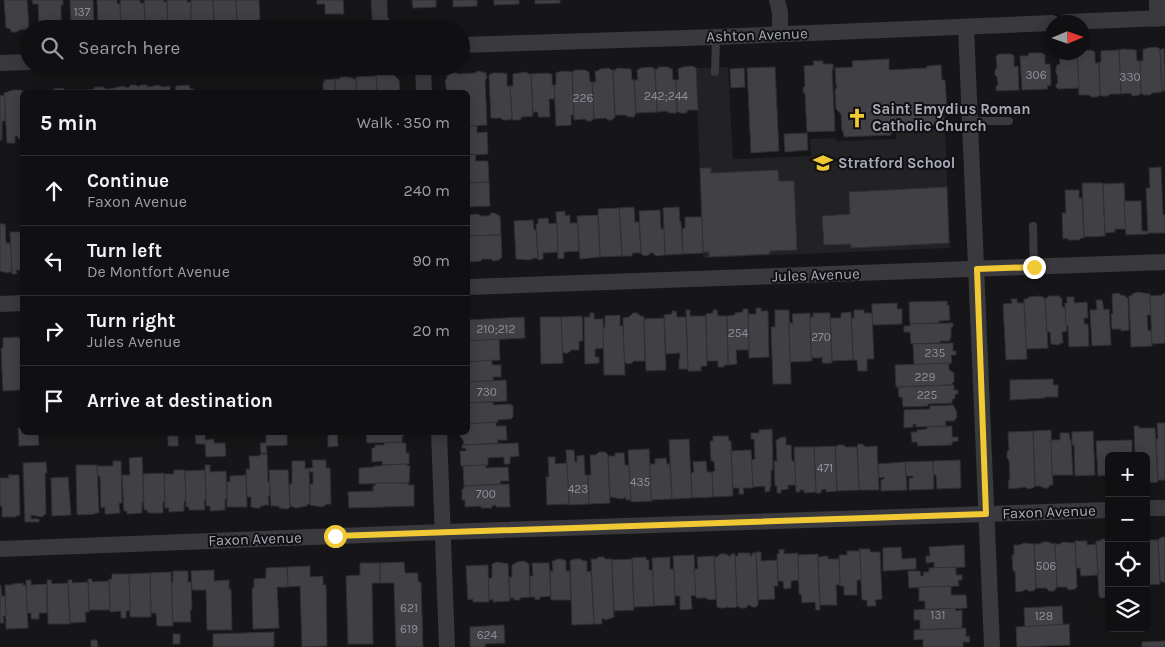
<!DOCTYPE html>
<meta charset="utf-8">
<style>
body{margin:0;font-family:Karla,sans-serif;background:#1e1e20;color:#f1f3f6}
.controls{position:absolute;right:15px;bottom:15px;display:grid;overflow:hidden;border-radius:8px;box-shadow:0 2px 12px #0003}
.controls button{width:45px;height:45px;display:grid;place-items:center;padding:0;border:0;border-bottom:1px solid #303032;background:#101012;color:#f1f3f6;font:25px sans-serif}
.compass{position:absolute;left:1045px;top:15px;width:45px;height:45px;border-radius:50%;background:#101012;box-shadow:0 2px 12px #0003;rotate:88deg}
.stop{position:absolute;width:15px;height:15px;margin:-11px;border:4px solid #f1c934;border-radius:50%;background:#fff}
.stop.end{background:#f1c934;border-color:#fff;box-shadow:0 1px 5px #0008}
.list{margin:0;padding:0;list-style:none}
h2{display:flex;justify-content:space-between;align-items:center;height:65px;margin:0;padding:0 20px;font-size:21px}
h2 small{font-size:16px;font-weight:400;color:#9c9d9f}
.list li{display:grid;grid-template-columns:32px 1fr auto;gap:15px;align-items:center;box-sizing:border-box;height:70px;padding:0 20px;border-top:1px solid #303032}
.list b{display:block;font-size:19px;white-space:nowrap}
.list p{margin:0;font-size:16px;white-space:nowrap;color:#9c9d9f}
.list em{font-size:16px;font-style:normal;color:#9c9d9f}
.icon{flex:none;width:28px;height:28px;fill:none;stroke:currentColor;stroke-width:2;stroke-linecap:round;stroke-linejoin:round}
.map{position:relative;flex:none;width:1165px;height:647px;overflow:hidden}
.search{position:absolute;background:#101012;box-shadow:0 2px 12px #0003;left:20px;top:20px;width:450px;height:55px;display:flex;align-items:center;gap:12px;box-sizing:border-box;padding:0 18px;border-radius:28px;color:#9c9d9f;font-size:19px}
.panel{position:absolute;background:#101012;box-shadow:0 2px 12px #0003;left:20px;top:90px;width:450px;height:345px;border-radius:8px}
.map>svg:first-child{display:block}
.built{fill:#222225}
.building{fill:#404045;stroke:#303034}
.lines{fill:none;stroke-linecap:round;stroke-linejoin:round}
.lane{stroke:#39393e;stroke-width:8}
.street{stroke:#39393e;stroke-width:16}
.route{stroke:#f1c934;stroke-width:6}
.labels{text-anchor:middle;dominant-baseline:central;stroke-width:4;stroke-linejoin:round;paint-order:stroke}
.number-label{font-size:12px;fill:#8e909a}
.street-label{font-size:15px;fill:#a8abb7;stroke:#111113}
.poi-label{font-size:15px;font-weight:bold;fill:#a8abb7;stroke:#111113;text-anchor:start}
</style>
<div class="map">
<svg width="1165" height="647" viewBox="0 0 1165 647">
<rect width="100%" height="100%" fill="#161618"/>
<path class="built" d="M728,67L733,159L811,156L810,139L835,138L836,141L896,139V131L945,129L950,248L703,258L696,68Z"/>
<g class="building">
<path d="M4,0H27L29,27H27V29L19,30L17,32H11V30L9,28H6Z"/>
<path d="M32,0H63V5H61V28L46,29L42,27H39L38,4H33Z"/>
<path d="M70,0H93L94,24H92V27H82V29H78V26L71,25Z"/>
<path d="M97,0H117V4H120L121,26L118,28H113L109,26V29H102V26L98,25Z"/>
<path d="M120,0H140V3H144L145,25L142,26L141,28H135L132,26V29H125V24H121Z"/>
<path d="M144,0H164V2H167L168,24H165L164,26L159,27L158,25H155V27H147V23L152,22L145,23Z"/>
<path d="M167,0H187V2H191V24H189V26H179V25H178V26H171V24L168,23Z"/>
<path d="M191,0H213L214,22L210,25H204L203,23L202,25H195V22L191,21Z"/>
<path d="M213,0H236L237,22H236V25H226V22H224V25H217L216,22H214Z"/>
<path d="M236,0H259L260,19H259V23H250V21H248L246,24H241L239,22H237Z"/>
<path d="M317,0H343L344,14H325V4H317Z"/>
<path d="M412,0H436V7L413,8Z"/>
<path d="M453,0H477V6L453,7Z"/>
<path d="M494,0H519V4L494,5Z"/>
<path d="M535,0H560V3L535,4Z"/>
<path d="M1156,47L1160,49L1162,92L1152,93L1150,95H1144L1141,93L1140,61H1143V49H1146L1147,48Z"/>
<path d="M1164,48L1165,91H1162L1160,50Z"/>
<path d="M1123,49L1136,50L1137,61H1140L1141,93L1139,95L1133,96L1130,93L1121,94L1119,50Z"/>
<path d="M1091,50L1095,52V63H1099L1100,95L1097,97H1092L1089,95H1079L1077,53L1082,52V51Z"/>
<path d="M1119,50L1121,94H1110L1108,96H1102L1100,95L1099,62H1101V51Z"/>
<path d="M1062,52H1076L1077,54L1079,88L1058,89L1056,87V84L1058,83L1057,74L1056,73V68L1057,65L1060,64L1059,54Z"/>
<path d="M1029,53H1042L1045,55V64H1050L1051,85L1047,86L1048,89L1022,90L1020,56H1028Z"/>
<path d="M999,54H1011L1014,56V67L1018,66L1019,90L998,91L996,90V86L998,85L997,77L995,75V70L997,68L996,56Z"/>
<path d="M889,59V70L927,68V66L941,65L942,80H945L947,110H944V124L929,125V123L891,125V135L844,137L843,131H842L841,114L836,109L835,90L838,85L836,86L835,68L853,67L852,61Z"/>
<path d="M813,61H823V64H833V70H832L835,131L807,132L805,94L803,91V88L805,86L804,66L814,65Z"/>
<path d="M692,66L696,68L698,110H688L686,113H680L677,111L676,80L679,79L678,69L683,67Z"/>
<path d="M651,67L655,69L657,112L636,113L634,80H638L637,70L641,68Z"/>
<path d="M658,67H669V69L672,68L673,80H676L677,111L676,113H669L667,111L657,112L655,69H658Z"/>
<path d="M775,67L779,151L751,153L747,68Z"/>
<path d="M609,68L611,70H613L615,117L612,120H608L606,118L594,119L592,82H596L595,71H598L600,69Z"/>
<path d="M617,68L631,69L632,80H634L636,113L634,117H628L626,115H615L613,70H616Z"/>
<path d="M744,68L745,87L731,88L730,69Z"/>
<path d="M575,70H585L589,72L590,82H592L594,119L591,121H587L585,119L574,120L572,72Z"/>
<path d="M478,71L486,73L487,78L485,80L487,125L468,126V92H447L445,81L447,78V75H449L451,73H456L458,74L475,73Z"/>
<path d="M562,71L572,72L574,115H571V125L556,126L554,85H556V73Z"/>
<path d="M527,72L528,74H531L533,116L522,117L520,120H513L512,118L510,86H513V74Z"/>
<path d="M493,73H503L507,74V86H510L512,118L510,120H503L501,118H491L489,75Z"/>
<path d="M549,73V74H552V85H554L555,99H549L550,117H538V112H533L531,74Z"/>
<path d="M376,75H394L399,80L400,92H377Z"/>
<path d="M376,76L377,92H357L356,77Z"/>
<path d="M341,77H347L353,78V79H356L357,92H335V79H339Z"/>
<path d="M335,79V92H325V90L323,89V83L325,82L324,80Z"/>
<path d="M131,85H136L138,87L141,85H147V87L149,86L150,92H128V88Z"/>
<path d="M158,85L163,87L170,86V92H150L149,87Z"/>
<path d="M189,85L190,89H193L198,92H175L176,86Z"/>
<path d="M123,86L128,88V92H108V89L115,88L118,87Z"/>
<path d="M95,87H103L106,89H108V92H87V90L94,89Z"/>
<path d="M63,88L64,90H67V92H50V91H53L54,89Z"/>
<path d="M13,90H21L22,91H25V92H22V139H19L17,136H15V143H7L4,93Z"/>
<rect x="67" y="90" width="20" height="2"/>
<path d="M2,95L5,97V121H2V140H0V96Z"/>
<path d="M468,126H477V133L487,132L488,154L468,155Z"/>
<path d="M807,133L808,150L785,152L784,134Z"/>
<path d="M476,154L475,161H488L489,182L468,183V155Z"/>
<path d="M1161,167L1163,215H1165V233H1148L1146,188H1150L1149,168Z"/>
<path d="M700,168H711V173L778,170L779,181H794L797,250L770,251V254L709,257V252H703Z"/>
<path d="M489,182L490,206L468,207V183Z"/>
<path d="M1082,183H1103L1105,236L1084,237Z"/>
<path d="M1124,183L1126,229H1115V232L1105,233L1103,184Z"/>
<path d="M947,187L949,243L851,248V244L824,245L822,216L850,214L849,192Z"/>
<path d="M1065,190H1079V198H1082L1084,238H1081L1079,240H1069L1066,238L1063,239L1062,213H1066Z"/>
<path d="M1124,201H1141L1142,231H1148V234L1126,235Z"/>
<path d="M634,207L635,222H639L641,253H632V256H622L619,208Z"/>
<path d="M679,207L680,222H681L683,254L665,255L663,208Z"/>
<path d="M619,208L622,256L600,257L598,209Z"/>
<path d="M660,210L661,229H664L665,255L656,256L653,253H650L649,255L644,256L641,253L639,211Z"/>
<path d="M565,211V216L570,215V223H578L579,251L564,252V258L558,259L556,212Z"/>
<path d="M491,213H494L500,216L501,235L468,236V215L478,214L481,216H489Z"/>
<path d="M598,215L600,257L580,259L577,216Z"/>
<path d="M685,217H702L703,253L683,254L682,229L685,228Z"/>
<path d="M548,218L549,224L557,223L558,252L543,253V259L538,260L536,224H538V219Z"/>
<path d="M533,220L534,230H536L538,258H534L530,260L516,259L514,221Z"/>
<path d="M0,224H5L6,243H11L12,271L8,273L0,271Z"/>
<path d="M10,232H22V270H16L17,274H12Z"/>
<path d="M501,235L502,257L499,260L493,261L491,259H482L481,261L468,262V236Z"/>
<path d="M1138,292L1150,294L1151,315H1147L1148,331L1151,330L1152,346L1131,347L1129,296H1132V294Z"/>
<path d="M1120,293V295L1126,296V298H1128L1129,330L1121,331V329H1112L1111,314H1113L1112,294Z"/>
<path d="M1164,293H1165V343L1152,344L1150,296L1162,295Z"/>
<path d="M1040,296L1045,298L1048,348L1026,349L1024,299H1027L1029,297Z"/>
<path d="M1048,296H1060V298H1062V307H1065L1067,331L1062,332L1063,343H1060L1059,345L1051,344L1050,332H1047L1045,298H1048Z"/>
<path d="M1067,297H1074V303L1087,302L1088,318H1084V324H1088L1089,346L1069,347L1068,326H1066L1065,303H1067Z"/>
<path d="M1011,299H1017V303H1024L1027,359L1006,360L1003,304L1012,303Z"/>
<path d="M1096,300H1102L1104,310L1109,309L1111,345L1092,346L1090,310H1097Z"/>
<path d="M947,301V305H949L950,320L939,321V323L910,324L909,302Z"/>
<path d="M897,303V309H902V324L872,325V304Z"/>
<path d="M756,308H761V311H768L769,357L749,358L748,314H756Z"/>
<path d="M743,309H748L749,350H736L737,364L728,365L727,316L735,315V313L743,312Z"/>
<path d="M686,310H690V316H706L707,366H701V371H688Z"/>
<path d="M713,310H717L718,316H727L728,365H724V367H718V361H707L706,314L713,313Z"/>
<path d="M775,310H789L791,384H773L771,327H775Z"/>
<path d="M854,310H864V313H872L874,359H867V371H858L857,360H853L851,318H854Z"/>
<path d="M672,311H676L677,317H686L688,369H679V359H680V353L666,354L664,315L672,314Z"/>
<path d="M851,312L853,360L832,361L830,318H841V313Z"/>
<path d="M590,313H594V319H603L604,348L595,349V357H599V363L585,364L584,317H590Z"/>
<path d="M633,313H637L641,316L644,317L645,361H634L632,363L628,364L624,362L623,318L629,317Z"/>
<path d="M810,313L812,361L790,362L789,323H793L792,314Z"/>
<path d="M813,313H830L832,363H822V356L820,358H814L811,356L810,317H813Z"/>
<path d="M620,315V326H623L625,375H604L603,328L605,327V316Z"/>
<path d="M582,316L583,341H579V350H571L568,353H564L562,351L561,317Z"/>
<path d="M524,317L525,338L468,341V320Z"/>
<path d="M540,317H561L563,363L541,364Z"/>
<path d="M664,318L666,370L646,371L644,319Z"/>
<path d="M953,323V327H951V338H950V341H940V343L911,344L910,332H904V326H910V324Z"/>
<path d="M19,337V339H21L22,347V382H20V390L3,391L1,348H3V338Z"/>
<path d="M499,339L500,360L468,362V341Z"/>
<path d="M953,343V351H956V355H951L952,363L914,365L913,344Z"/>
<path d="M492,360V365H501V377H493V381L468,382V362Z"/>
<path d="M949,363V370L954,373V382L952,383V385L896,387L895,365Z"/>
<path d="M1053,379V385H1058V397H1045V398L1010,400V380Z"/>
<path d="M506,380L507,401L468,403V382Z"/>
<path d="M954,385V390H958V394H955V398L952,400V403L928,404V406L903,407L902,397H899L898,387Z"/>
<path d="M493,402V405L510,404L513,406V417L511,419L498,420V422L468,424V403Z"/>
<path d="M953,405L956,410L957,417L954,421H945L946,426L916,427V424H913V427L904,428V410L930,409V406Z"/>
<path d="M496,422V426H506L507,440H498V443L464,445L463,440L460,436V432H468V424Z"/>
<path d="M1157,423H1165V480H1158L1156,439L1158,438Z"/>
<path d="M952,426V437H958V441L952,442V445L918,446L917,442H912L911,432H917V430L927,429V427Z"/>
<path d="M1134,426H1139V428H1155L1158,482L1146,483V456H1135Z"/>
<path d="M18,428H22V432H38L39,445L19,446Z"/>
<path d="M772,429L773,470H771V487H770V491L765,492V486L753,487L751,460L755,459L754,439H751V433H759V430Z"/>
<path d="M1051,430L1053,485H1050L1048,488H1043L1040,486H1035L1033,431Z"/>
<path d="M1033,431L1035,486L1033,488L1028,489L1026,487L1009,489L1008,480H1010L1009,460L1007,458V452L1009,450L1008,432Z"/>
<path d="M1093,431L1095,475L1075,476L1074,445H1072V432Z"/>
<path d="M266,432H287V445L266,446L267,453H261L260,443H266Z"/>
<path d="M328,432H337L338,446L328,447Z"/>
<path d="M404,432V436H402V442L367,443L366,433Z"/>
<path d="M1060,433H1069L1070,440H1071L1073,475H1052L1051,440H1060Z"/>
<path d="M195,435H205V440L214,439V443H225L226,456L206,457L205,444H196Z"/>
<rect x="168" y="436" width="10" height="10"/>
<path d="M713,436H728L729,441H731L733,496L713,497L712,472L715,471L714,461H711L710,441H713Z"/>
<path d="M786,437V445H791L792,461H795L796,485H788V489L781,490V493H777V486H775L774,461H777L776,440L779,439V438Z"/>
<path d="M689,439L692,498L672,499L669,440Z"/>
<path d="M1132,440V456H1109V475L1098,476L1096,441Z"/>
<path d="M402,442V443H406V453H409V464L382,465V461L372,462V448H375V445H384V443Z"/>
<path d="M518,443L519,456L510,457V464H504V457L488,458V465L461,466L460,451H466V448H462V445Z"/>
<path d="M858,444H862L866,447L877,446L879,490H859L857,447Z"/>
<path d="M838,445H843L846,447H857L859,490L837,491L835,447Z"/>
<path d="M835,446L837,491L826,492V489L821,490V493H816L814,447Z"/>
<path d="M794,447H814L816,492L804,493V490H800V492H796Z"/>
<path d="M649,449L652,501L631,502L628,450Z"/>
<path d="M566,450H574L575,462H577V456L584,455L585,475H588L589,504L569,505Z"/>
<path d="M751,450L753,488H743L744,494H739V488H733L731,451Z"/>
<path d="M599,452H605L608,455L610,503L589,504L588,475H591L590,455H596Z"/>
<path d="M615,453H624L625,465H629L631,500H626V497L622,499L610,497L608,456H615Z"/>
<path d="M260,454H267L268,482H270V496H268L269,505H264V506H261L260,508H256L251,507V497H247L246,469H250L249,456H260Z"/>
<path d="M142,457L144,502H142V513L127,514V511H124L122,475H130L129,458Z"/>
<path d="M548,457H555V464L567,463L569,504L547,505L546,477H549Z"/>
<path d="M666,458L667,464H670L672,499L651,500L650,464H655V459Z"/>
<path d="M312,460H326V468H330L331,504H326V505L322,507L310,505V484H313V472H309V468H313Z"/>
<path d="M960,460L961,488L937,489L936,475H933V461Z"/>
<path d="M113,461H121L122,503H119L120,513L109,514H105V507L101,508L100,476H97V466H113Z"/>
<path d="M292,461H305V469L309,468L310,504H307V506L296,508L290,506L289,484H292Z"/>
<path d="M706,461L707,472H712L713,497L692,498L691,473L694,472L693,462Z"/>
<path d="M933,461L934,489L909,490V478H913V476H906L905,462Z"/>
<path d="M46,462L47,473H45L46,514L44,515L42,517L31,515V519H39V522H25L23,463Z"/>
<path d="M905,462L907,490L881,491V480L884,479V477L879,478L878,464Z"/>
<path d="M407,464V466H410L409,483L359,484V468L374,467V466H382V465Z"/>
<path d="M76,465H97L99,513H95V514L78,515L77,514Z"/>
<path d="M205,465H210V472L226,471L227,499H225V510L210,511V506H206Z"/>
<path d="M486,465V468L508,467L509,481H500L501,484L464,486L463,466Z"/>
<path d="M174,470H185L186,501H184V511L169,512V508H165L164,474H174Z"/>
<path d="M205,470L206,500H204L205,510H189V507H186L185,471Z"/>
<path d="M269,470H288L290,507L288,509L279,508V506H271Z"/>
<path d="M164,473L165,502H163V513H148L147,510H144L143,474Z"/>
<path d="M8,475H19L20,515L16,516V517H2V506H0V478H9Z"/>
<path d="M246,475L247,507H227V482L230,481V476Z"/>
<path d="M68,477L71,515L52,516L51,478Z"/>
<path d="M375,483H408V485H414V506L349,508L348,492L373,491V486H375Z"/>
<path d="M509,484L510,507H496V505L492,506V508H481V506L465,507V500H462V489H464V486Z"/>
<path d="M1162,537H1165V583L1160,581L1158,540Z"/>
<path d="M1146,538H1148V540H1158L1160,584L1146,585Z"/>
<path d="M1101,539H1109V595H1107L1104,598H1101L1099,596L1096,541H1101Z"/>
<path d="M1075,541H1087V545L1096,544L1098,575L1081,576L1080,568H1076Z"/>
<path d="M1043,542H1049L1052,544L1055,543L1057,587L1054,591H1049L1046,588H1036L1034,544H1039Z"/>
<path d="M1063,542L1075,543L1077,587L1075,589L1069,590L1066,587H1057L1055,544H1060Z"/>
<path d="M1024,543L1034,544L1036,588L1033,591H1028L1026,589L1023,591L1016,592L1015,571H1013L1012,555H1014V545H1019Z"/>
<path d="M964,545L965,567L934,568V562L926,563V556H930L929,547Z"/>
<path d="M901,547L902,559L916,558V569L883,571V548Z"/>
<path d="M784,549V554L798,553L799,580L791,581V588L784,589L783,581H778L777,554H779V550Z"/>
<path d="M859,549H870V552H880L882,599L875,600L876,606H867V600H862Z"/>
<path d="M847,551H860L861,580H857V595H844V586H840L839,555H847Z"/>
<path d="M756,552H761V561L777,560L778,586H774L775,599L758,600Z"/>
<path d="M738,553H750V556H752V553H756L758,605L756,607H752L750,605H748L746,608H741L737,606L735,556H738Z"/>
<path d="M720,554H726L729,556H731V554H735L737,606L735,608L726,607L725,608H721L717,607L714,557H717Z"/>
<path d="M818,554L820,610H816L815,602L802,603L801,594H799L798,555Z"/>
<path d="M694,555L696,595L691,596L692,609L680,610V596H675L673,556Z"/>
<path d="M714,556L716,599L708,600L707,598H696L694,569H698L697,557Z"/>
<path d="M828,556V559H839L840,585H836L837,605H820L818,557Z"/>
<path d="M598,557H604L605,559H612L614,617L606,620L602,618V624H594L591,559H597Z"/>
<path d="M646,557V560H649V570H653L654,606L634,607L632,558Z"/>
<path d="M670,557V569H674L675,605L654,606L652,558Z"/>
<path d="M557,559H562L566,561V571H570L571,600H551L550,571H553L552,561H555Z"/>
<path d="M574,559H580L584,561H587V572L591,571L594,624L572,625L570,561Z"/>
<path d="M632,559L634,610L614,611L612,560Z"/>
<path d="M524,561L529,564L530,597L520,598V600H514V598H510L509,577H512V565L517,562Z"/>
<path d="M404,562L405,573H418V582H421L423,647H396L394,583H380V563Z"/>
<path d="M497,562L508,564L510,601L493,602V599L489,600L488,578H492V564Z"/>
<path d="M360,563H380V583H372L373,644H348L346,576L360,575Z"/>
<path d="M532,563H549L551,596L540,597V599L535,600V597H530V576H533Z"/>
<path d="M488,565L489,602H473V599L468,600L466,566Z"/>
<path d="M310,566V577L323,576V585H326L327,646L302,647L300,586L288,587L287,567Z"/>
<path d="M287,567L288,587H277L279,628L253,629L252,588H254V579L266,578V568Z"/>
<path d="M956,567V575H962V580H958L959,586L909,588L908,571H920L921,576H924L923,572H929V568Z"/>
<path d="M214,570V581L229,580V589H231L232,630H207L206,590H192L191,571Z"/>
<path d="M173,571H188V582H191L192,610H190L191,622H172L171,582H173Z"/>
<path d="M171,572L173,626H157L156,613H151L150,573Z"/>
<path d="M150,573L151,617H130L129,574Z"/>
<path d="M112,574H129L130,611H126V618H121V611L110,612L109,579H112Z"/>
<path d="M88,579H92V582L109,581L110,610H89Z"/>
<path d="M26,580H31V585L47,584V613H39V619H31V613H27Z"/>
<path d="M47,580H51L52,584L68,583L70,624H48Z"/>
<path d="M68,580H72V583L88,582L89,612H85L86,622L70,623Z"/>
<path d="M23,583V585H26L28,628L6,629L5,585H12V584Z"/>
<path d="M0,585L1,586L2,596H5L6,616H3L4,623H0Z"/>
<path d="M951,586V595H966L967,608L925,610V601H919V587Z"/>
<path d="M1062,606L1063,625L1025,627L1024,608Z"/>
<path d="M955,608L956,611L962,610V628L920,630V620H914V610Z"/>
<path d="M1069,624L1070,645L1017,647L1016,627Z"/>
<path d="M504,625L505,643L485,644V647H470V627Z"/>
<path d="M966,628V637L969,636L970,642H963V647H923V639L914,640V630Z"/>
<path d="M274,632V647H213V634Z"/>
<rect x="173" y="634" width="7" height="10"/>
<path d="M91,640H97L98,647H91Z"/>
<path d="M1165,641V647H1142V642Z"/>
</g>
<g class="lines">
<g class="lane">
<path d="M715,72L716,37"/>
<path d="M970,121H1009"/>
<path d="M1033,226L1034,267"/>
</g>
<g class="street">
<path d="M379,0L380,22L389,29"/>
<path d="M777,0L780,13V34"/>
<path d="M1157,0V19"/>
<path d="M1066,22L1165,18"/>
<path d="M966,27L992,647"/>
<path d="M461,45L716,37L1052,23"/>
<path d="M0,63L29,62"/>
<path d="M423,66L424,92"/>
<path d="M468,287L1165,262"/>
<path d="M0,304L22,303"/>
<path d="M439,432L447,647"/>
<path d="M1146,508H1165"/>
<path d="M0,549L443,532L1109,510"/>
</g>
</g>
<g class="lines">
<path class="route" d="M335,536L986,514L977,269L1034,267"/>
</g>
<defs>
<symbol id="church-bare" viewBox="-9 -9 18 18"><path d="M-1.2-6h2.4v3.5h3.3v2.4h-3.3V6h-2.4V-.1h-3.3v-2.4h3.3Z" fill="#f1c934" stroke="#111113" stroke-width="2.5" paint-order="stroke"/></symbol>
<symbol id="school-bare" viewBox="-9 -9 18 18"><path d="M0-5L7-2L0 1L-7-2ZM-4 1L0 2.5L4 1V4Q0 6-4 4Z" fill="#f1c934" stroke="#111113" stroke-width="2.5" paint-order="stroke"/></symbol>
</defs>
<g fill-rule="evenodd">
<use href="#church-bare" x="843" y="104" width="28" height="28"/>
<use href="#school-bare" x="809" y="149" width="28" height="28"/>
</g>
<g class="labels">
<g class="number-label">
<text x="82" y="12">137</text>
<text x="1036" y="75">306</text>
<text x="1130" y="77">330</text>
<text x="666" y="96">242;244</text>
<text x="583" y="98">226</text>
<text x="496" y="329">210;212</text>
<text x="738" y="333">254</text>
<text x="821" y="337">270</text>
<text x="935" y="353">235</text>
<text x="925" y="377">229</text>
<text x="487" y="392">730</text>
<text x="927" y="395">225</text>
<text x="825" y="468">471</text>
<text x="640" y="482">435</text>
<text x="578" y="489">423</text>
<text x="486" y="494">700</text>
<text x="1046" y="566">506</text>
<text x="409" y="608">621</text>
<text x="938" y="615">131</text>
<text x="1044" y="616">128</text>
<text x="409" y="629">619</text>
<text x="487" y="635">624</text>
</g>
<g class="street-label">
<text transform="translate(757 35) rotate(-2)">Ashton Avenue</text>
<text transform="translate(816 275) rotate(-2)">Jules Avenue</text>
<text transform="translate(1049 512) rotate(-2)">Faxon Avenue</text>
<text transform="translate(255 539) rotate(-2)">Faxon Avenue</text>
</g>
<g class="poi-label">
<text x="872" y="109">Saint Emydius Roman<tspan x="872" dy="17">Catholic Church</tspan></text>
<text x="838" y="163">Stratford School</text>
</g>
</g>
</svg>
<div class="controls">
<button>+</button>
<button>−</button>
<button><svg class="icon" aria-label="locate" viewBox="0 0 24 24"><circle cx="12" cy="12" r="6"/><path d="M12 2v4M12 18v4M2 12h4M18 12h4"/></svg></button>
<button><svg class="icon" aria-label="layers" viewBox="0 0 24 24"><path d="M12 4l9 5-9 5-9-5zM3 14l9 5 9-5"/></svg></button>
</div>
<svg class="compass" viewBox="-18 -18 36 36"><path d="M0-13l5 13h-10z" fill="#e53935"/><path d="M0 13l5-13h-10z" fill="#9c9d9f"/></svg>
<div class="stop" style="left:335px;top:536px"></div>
<div class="stop end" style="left:1034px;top:267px"></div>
<div class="search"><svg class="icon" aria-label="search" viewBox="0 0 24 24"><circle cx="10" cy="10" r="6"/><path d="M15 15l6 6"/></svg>Search here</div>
<section class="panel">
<h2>5 min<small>Walk · 350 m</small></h2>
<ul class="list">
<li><svg class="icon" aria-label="ahead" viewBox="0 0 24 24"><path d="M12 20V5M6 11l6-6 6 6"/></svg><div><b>Continue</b><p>Faxon Avenue</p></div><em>240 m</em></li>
<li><svg class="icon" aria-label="left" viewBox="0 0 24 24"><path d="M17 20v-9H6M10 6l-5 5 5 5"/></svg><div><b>Turn left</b><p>De Montfort Avenue</p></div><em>90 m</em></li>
<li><svg class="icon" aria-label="right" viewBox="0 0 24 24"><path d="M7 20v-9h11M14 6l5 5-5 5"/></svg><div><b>Turn right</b><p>Jules Avenue</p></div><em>20 m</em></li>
<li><svg class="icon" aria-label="arrive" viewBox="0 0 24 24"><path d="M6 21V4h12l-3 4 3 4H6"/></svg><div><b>Arrive at destination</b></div></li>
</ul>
</section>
</div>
